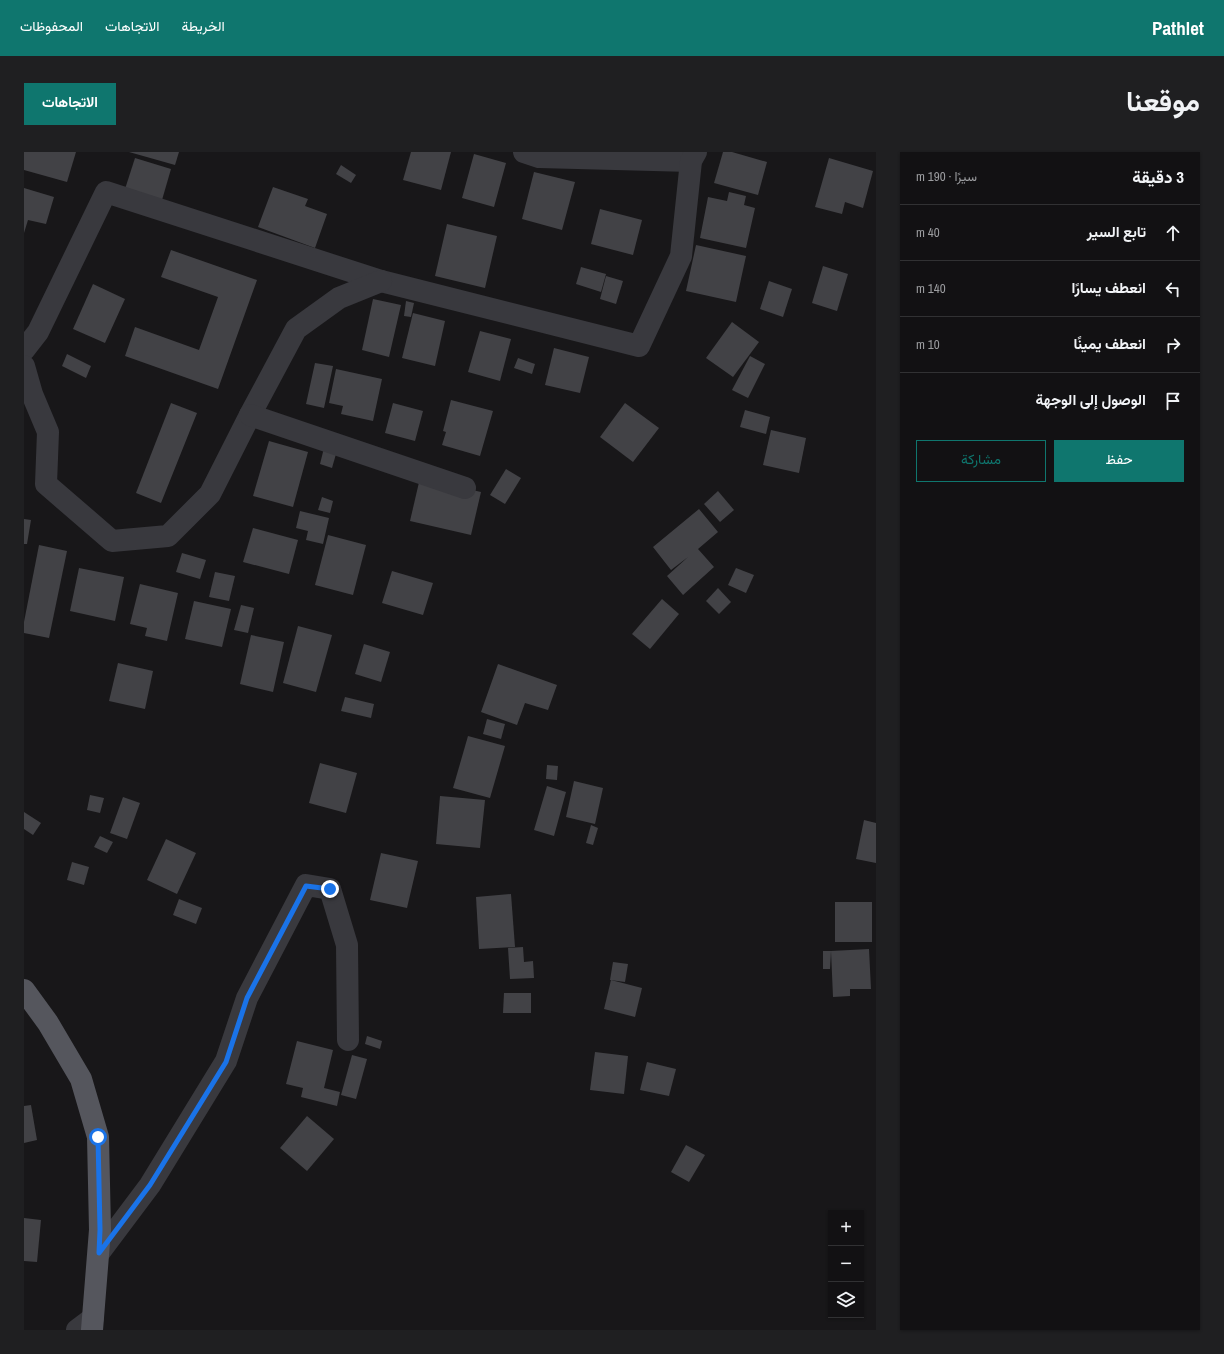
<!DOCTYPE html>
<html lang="ar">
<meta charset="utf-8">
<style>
body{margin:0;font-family:"Archivo Narrow",Vazirmatn,sans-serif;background:#1f1f21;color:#f1f3f6;direction:rtl}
.controls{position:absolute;right:12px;bottom:12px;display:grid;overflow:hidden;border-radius:0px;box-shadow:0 1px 3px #0004}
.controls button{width:36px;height:36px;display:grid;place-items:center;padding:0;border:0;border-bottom:1px solid #313133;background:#121113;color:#f1f3f6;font:20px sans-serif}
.stop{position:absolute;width:12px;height:12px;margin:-9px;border:3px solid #1a73e8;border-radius:50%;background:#fff}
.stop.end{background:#1a73e8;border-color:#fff;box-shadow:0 1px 4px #0008}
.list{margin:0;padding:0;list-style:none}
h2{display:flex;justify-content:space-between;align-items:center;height:52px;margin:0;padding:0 16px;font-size:17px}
h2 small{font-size:13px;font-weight:400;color:#9c9da0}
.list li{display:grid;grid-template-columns:26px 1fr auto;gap:12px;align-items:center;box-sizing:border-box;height:56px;padding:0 16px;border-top:1px solid #313133}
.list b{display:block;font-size:15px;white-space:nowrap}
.list em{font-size:13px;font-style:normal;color:#9c9da0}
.actions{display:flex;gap:8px;padding:12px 16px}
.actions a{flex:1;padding:9px 0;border:1px solid #0f766e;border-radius:0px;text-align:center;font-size:14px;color:#0f766e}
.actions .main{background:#0f766e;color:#fff}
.icon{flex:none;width:22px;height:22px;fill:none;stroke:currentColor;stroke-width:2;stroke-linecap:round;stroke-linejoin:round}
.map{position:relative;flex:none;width:852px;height:1178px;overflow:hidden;direction:ltr;border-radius:0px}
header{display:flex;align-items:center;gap:24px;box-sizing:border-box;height:56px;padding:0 20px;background:#0f766e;color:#fff}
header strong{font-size:19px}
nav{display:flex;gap:22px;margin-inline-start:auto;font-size:14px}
.intro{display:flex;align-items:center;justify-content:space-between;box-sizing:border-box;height:96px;padding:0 24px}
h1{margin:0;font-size:28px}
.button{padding:10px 18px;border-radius:0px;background:#0f766e;color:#fff;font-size:14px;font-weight:700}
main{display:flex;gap:24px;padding:0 24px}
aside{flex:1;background:#121113;border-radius:0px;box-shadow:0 1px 3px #0004}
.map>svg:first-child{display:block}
.building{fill:#424246}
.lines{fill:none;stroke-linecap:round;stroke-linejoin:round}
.minor{stroke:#39393e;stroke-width:22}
.major{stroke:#55565d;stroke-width:22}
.route{stroke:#1a73e8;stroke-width:5}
</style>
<header>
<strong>Pathlet</strong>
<nav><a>الخريطة</a><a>الاتجاهات</a><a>المحفوظات</a></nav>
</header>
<div class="intro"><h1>موقعنا</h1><a class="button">الاتجاهات</a></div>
<main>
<aside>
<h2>3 دقيقة<small>سيرًا · 190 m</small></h2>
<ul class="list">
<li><svg class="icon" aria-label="ahead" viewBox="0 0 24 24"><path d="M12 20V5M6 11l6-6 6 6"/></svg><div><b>تابع السير</b></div><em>40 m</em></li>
<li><svg class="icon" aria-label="left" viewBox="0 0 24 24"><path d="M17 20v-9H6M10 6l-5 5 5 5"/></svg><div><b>انعطف يسارًا</b></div><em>140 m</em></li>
<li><svg class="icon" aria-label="right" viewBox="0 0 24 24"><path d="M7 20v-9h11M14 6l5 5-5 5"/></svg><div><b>انعطف يمينًا</b></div><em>10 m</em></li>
<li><svg class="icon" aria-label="arrive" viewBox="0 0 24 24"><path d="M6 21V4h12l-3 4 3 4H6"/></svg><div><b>الوصول إلى الوجهة</b></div></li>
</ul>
<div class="actions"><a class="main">حفظ</a><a>مشاركة</a></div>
</aside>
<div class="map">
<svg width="852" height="1178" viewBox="0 0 852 1178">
<rect width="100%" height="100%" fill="#181719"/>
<g class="building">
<path d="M0,0H52L43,30L0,18Z"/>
<path d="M105,0H155L151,13Z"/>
<path d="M387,0H427L417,38L379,28Z"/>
<path d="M699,0H708L743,10L734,43L690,31Z"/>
<path d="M450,2L482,11L470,55L438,46Z"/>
<path d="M111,6L147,17L138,48L101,37Z"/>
<path d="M805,6L849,19L839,56L821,50L818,62L791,55Z"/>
<path d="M317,13L332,23L327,31L312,22Z"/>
<path d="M510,20L551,30L538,78L498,67Z"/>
<path d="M249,35L284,47L281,54L303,62L291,96L234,75Z"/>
<path d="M0,36L30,45L22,72L4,68L0,81Z"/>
<path d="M705,40L722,44L720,53L731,56L722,96L676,86L684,45L703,49Z"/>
<path d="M576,57L618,68L609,103L567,92Z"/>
<path d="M423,72L473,84L461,136L411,124Z"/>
<path d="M672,93L722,104L712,150L662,139Z"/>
<path d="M147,98L233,128L194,237L101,204L111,175L175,198L194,145L137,125Z"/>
<path d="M799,114L824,122L813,159L788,151Z"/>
<path d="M557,115L582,122L577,140L552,132Z"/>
<path d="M582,124L599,129L592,152L576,147Z"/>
<path d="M745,129L768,137L759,165L736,157Z"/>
<path d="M69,132L101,147L81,191L49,177Z"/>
<path d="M349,147L377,153L365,205L338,198Z"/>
<path d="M382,149L390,151L387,165L380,164Z"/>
<path d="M389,161L421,169L411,214L378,206Z"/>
<path d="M708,170L735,190L709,225L682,206Z"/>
<path d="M456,179L487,187L476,229L444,220Z"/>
<path d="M530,196L565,205L556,241L521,233Z"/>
<path d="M43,202L67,214L62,226L38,214Z"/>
<path d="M726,204L741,212L724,246L708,238Z"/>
<path d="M494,206L511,212L508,222L490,216Z"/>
<path d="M291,211L309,214L300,256L282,252Z"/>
<path d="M312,217L358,227L349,269L317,262L319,254L305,251Z"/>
<path d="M427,248L469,259L456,304L418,293L422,280L419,279Z"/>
<path d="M147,251L173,261L137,351L112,341Z"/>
<path d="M369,251L399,259L391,289L361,281Z"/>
<path d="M601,251L635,276L609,310L576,285Z"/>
<path d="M721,258L746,265L742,282L716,275Z"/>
<path d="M747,278L782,286L775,321L739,313Z"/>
<path d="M245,289L284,300L269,355L229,344Z"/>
<path d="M301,292L314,295L308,316L296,312Z"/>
<path d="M482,317L497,326L481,352L466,343Z"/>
<path d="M396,326L457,340L447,383L386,369Z"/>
<path d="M694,339L710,358L696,370L680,352Z"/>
<path d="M298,345L309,349L306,361L294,358Z"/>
<path d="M675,357L694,380L674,397L690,415L659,443L643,424L664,405L647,418L629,395Z"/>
<path d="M276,359L305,366L299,392L282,388L284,379L272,376Z"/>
<path d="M0,367L7,368L3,392H0Z"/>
<path d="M229,376L274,388L265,422L219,410Z"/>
<path d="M304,383L342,393L329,443L291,433Z"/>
<path d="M15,393L43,399L25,486L0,481V470Z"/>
<path d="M158,401L182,408L176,427L152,420Z"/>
<path d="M55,416L100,425L91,469L46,459Z"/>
<path d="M712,416L730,423L722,441L704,433Z"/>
<path d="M368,419L409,431L399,463L358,451Z"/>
<path d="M191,420L211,424L205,449L185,445Z"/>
<path d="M116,432L154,441L143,489L121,484L123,476L106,472Z"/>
<path d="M694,436L707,450L695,462L682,449Z"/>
<path d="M638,447L655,462L626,497L608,482Z"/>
<path d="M170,449L207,457L198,495L161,487Z"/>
<path d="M217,453L230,456L224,481L210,478Z"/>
<path d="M274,474L308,483L292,540L259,531Z"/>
<path d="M227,483L260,490L249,540L216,532Z"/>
<path d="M340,492L366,500L357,530L331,522Z"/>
<path d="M94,511L129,519L121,557L85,549Z"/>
<path d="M474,512L533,533L524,558L501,551L493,573L457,560Z"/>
<path d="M321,545L350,552L347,566L317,559Z"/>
<path d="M463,567L481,572L477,587L459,582Z"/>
<path d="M444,584L481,594L466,646L429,636Z"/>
<path d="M296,611L333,621L322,661L285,651Z"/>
<path d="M523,613L534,614L533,628L522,627Z"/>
<path d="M550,629L579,636L571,672L542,665Z"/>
<path d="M523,634L542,640L530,684L510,678Z"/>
<path d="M66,643L80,646L76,661L63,658Z"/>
<path d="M416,644L461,648L456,696L412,692Z"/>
<path d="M99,645L116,651L103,687L86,681Z"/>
<path d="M0,660L17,671L9,683L0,677Z"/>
<path d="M840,668L852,671V711L832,707Z"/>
<path d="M567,673L574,676L569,693L562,691Z"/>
<path d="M76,684L89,690L83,701L70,695Z"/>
<path d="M142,687L172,701L153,742L123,728Z"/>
<path d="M357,701L394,709L383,756L346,748Z"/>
<path d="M48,710L65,715L60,733L43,728Z"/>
<path d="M487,742L491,795L455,797L452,745Z"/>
<path d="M155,747L178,756L172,772L149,763Z"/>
<rect x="811" y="750" width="37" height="40"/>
<path d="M499,795L500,810L509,809L510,826L486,827L484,796Z"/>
<path d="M845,797L847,837H826V844L809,845L807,799Z"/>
<path d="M799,799H807L806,817H799Z"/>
<path d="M589,810L604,812L601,830L586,828Z"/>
<path d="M587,828L618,836L611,865L580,857Z"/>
<path d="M480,841H507V861H479Z"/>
<path d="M343,884L358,889L356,897L341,892Z"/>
<path d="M273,889L309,898L300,936L316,940L313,954L277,945L279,936L262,932Z"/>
<path d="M571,900L604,904L600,942L566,938Z"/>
<path d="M328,903L343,907L332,947L317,943Z"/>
<path d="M623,910L652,917L645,944L616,938Z"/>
<path d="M7,953L13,988L0,991V954Z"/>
<path d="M283,964L310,987L283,1019L256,996Z"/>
<path d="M662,993L681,1003L665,1030L647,1020Z"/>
<path d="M0,1066L17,1068L13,1110L0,1109Z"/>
</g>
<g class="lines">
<g class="minor">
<path d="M500,0L515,5L667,9"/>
<path d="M0,198L14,180L82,40L357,129L615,194L657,104L667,9L672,0"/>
<path d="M0,214L8,242L24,280L22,332L88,389L144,384L186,342L226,263L272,177L315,146L357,129"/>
<path d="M226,263L441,336"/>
<path d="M75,1101L126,1033L202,909L223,846L282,733L306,737L323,793L324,888"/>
<path d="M53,1178L69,1166"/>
</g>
<path class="major" d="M0,838L24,871L57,927L74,985L76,1078L68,1178"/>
</g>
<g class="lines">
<path class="route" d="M74,985L76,1078L75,1101L126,1033L202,910L223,846L282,734L306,737"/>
</g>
</svg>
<div class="controls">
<button>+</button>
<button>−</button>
<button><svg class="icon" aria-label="layers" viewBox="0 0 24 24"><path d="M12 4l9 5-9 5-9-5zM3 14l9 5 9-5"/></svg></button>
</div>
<div class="stop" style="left:74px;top:985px"></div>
<div class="stop end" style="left:306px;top:737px"></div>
</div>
</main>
